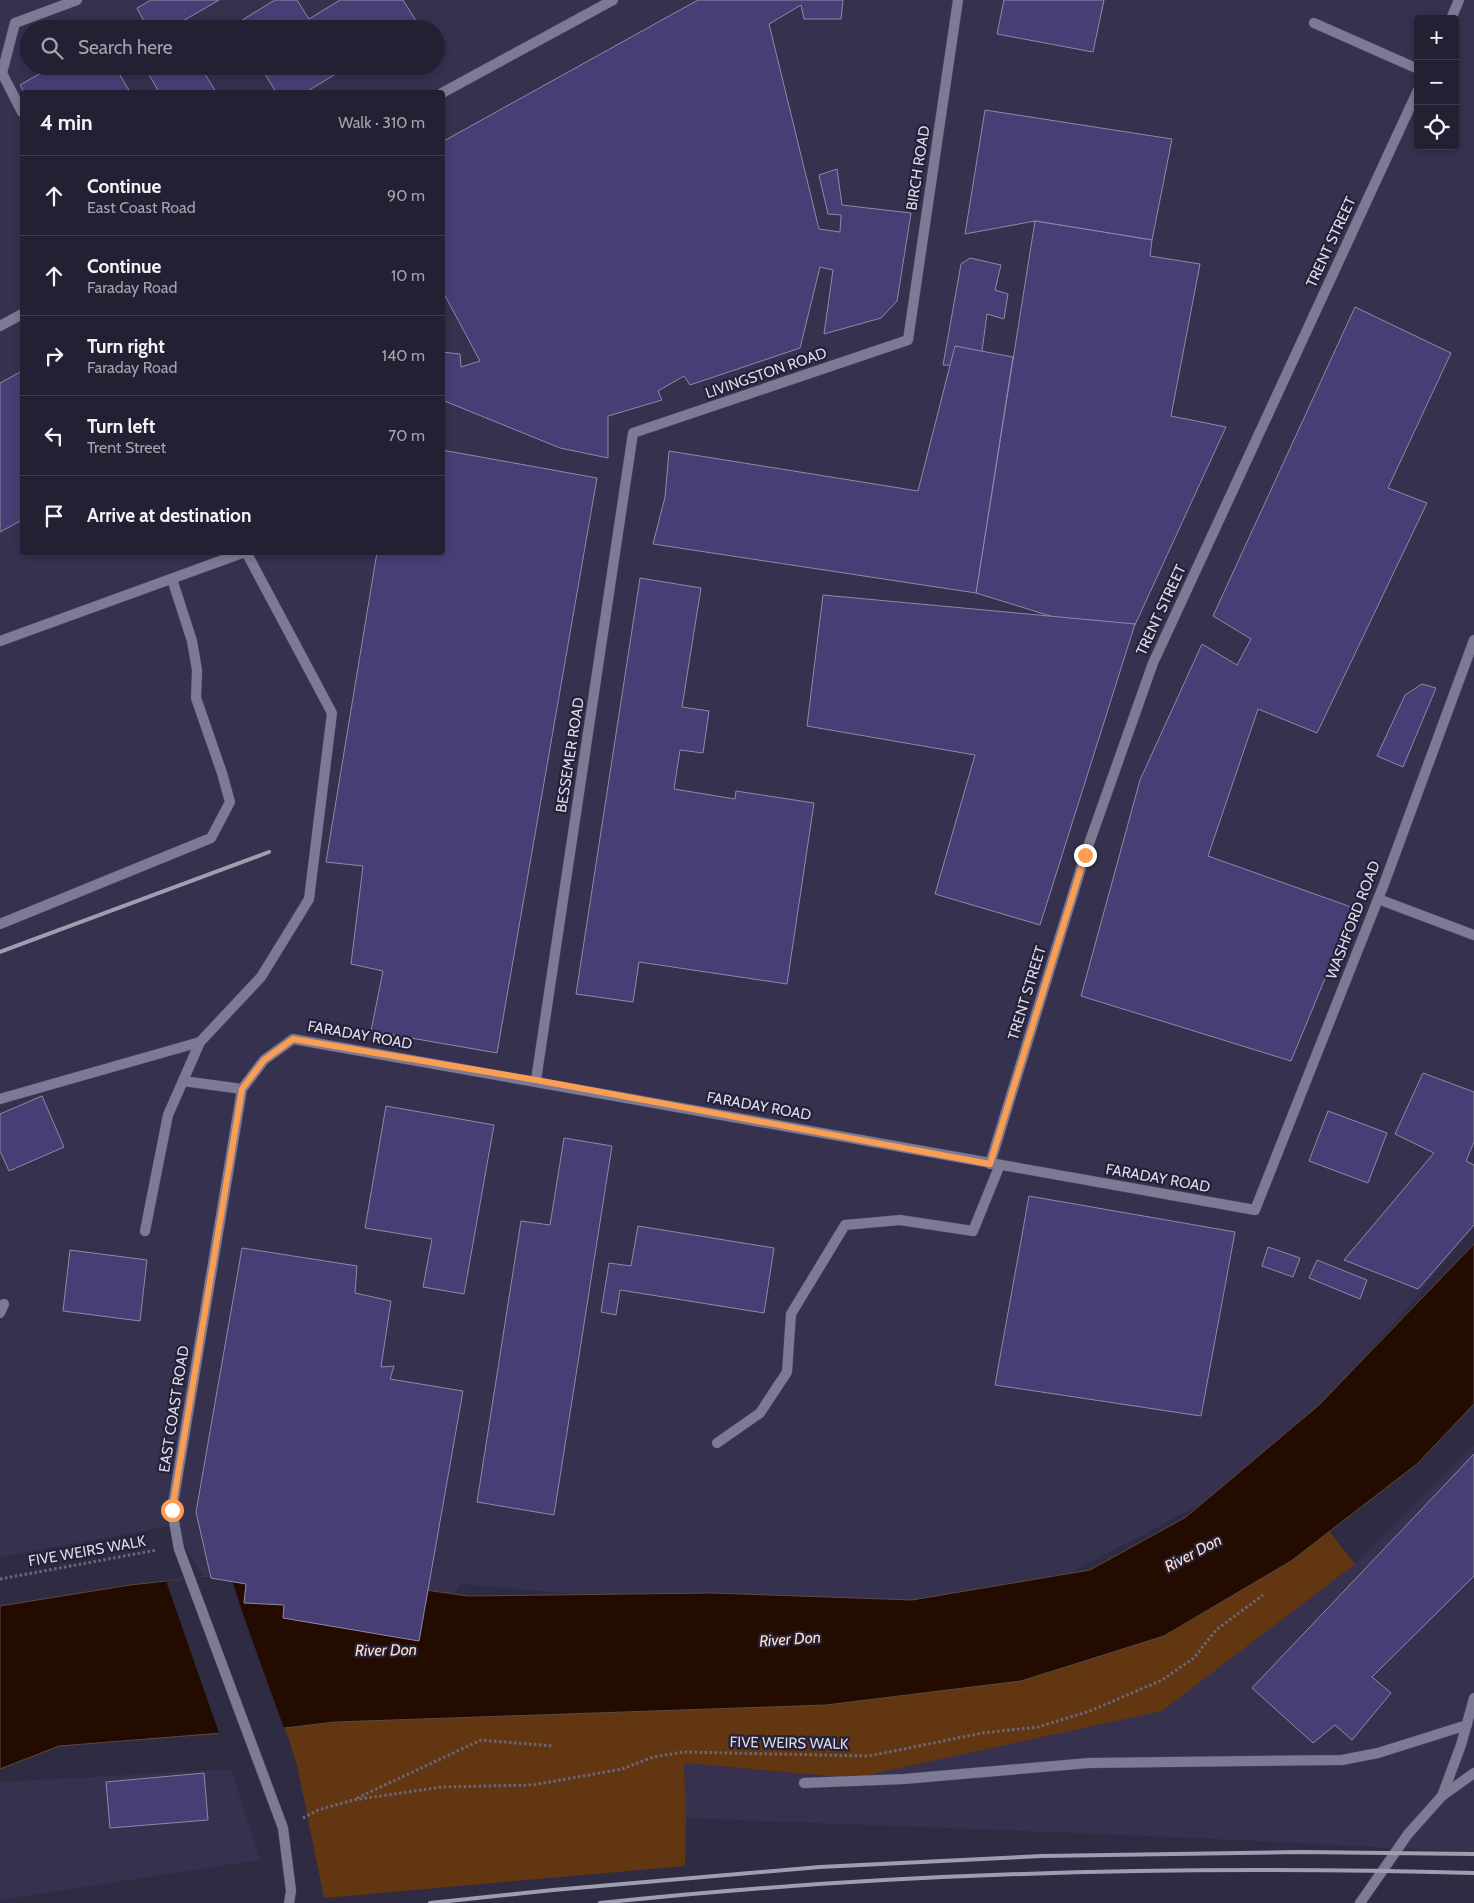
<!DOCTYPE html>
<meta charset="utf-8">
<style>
body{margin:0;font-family:Cabin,sans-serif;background:#2e2d3e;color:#f1f3f6}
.controls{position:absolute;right:15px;top:15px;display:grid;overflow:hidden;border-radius:5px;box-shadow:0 2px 8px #0003}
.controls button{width:45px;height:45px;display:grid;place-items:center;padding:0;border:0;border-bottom:1px solid #3f3e4d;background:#222032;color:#f1f3f6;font:25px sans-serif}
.stop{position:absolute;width:15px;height:15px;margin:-11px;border:4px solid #fc9e52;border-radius:50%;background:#fff}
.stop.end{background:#fc9e52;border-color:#fff;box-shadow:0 1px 5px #0008}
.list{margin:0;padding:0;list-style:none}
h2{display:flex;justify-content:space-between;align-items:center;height:65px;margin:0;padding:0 20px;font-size:21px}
h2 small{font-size:16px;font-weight:400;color:#a2a3ac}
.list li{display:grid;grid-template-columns:32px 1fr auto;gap:15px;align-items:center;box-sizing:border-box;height:80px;padding:0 20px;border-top:1px solid #3f3e4d}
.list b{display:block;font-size:19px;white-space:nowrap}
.list p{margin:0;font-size:16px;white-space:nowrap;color:#a2a3ac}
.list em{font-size:16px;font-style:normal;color:#a2a3ac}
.icon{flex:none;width:28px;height:28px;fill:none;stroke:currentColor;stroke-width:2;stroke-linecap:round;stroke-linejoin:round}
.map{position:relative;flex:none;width:1474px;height:1903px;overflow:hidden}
.search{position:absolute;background:#222032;box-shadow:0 2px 8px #0003;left:20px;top:20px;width:425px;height:55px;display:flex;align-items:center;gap:12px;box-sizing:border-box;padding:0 18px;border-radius:28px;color:#a2a3ac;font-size:19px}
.panel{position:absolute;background:#222032;box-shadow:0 2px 8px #0003;left:20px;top:90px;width:425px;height:465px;border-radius:5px}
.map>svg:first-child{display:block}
.built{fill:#35314f;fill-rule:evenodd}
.green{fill:#613611}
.water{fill:#240b00;stroke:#5b4946}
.pier{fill:#2e2b42}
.building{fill:#483e75;stroke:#8d8aa6}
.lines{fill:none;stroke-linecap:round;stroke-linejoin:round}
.service-casing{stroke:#4a475d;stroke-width:11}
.minor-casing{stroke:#4a475d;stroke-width:11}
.path{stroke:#6a677c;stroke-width:3;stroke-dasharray:2.5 2.5;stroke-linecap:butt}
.service{stroke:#7c7a95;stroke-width:10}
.minor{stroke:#7c7a95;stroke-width:10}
.rail{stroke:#9f9db0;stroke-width:4}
.route{stroke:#fc9e52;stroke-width:6}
.labels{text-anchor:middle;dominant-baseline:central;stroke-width:4.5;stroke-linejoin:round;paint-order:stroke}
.street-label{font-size:15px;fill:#dbdaea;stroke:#242138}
.water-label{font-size:16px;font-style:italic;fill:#feddc6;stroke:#242138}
</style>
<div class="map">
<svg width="1474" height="1903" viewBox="0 0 1474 1903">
<rect width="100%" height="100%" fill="#2e2b42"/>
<g class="built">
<path d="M0,0H1474V1225L1405,1311L1259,1474L1009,1605L756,1610L461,1584L423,1642L229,1616L171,1526L0,1557ZM1418,19H1455V146H1418ZM29,29H436V66H29ZM22,92H442V552H22Z"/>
<path d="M1474,1445V1853L1300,1843L1100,1834L686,1818L683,1763L854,1778L1355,1564Z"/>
<path d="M231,1769L260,1860L0,1900V1782Z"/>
</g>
<path class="green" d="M1329,1531L1355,1564L1162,1711L854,1778L684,1763L686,1818L685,1866L324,1898L297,1765L285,1728L1164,1636L1291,1561Z"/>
<path class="water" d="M1474,1244V1404L1417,1464L1291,1561L1164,1636L1021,1681L826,1705L335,1722L285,1728L59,1746L0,1769V1606L130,1585L277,1569L468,1596L712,1593L912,1600L1090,1570L1186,1517L1319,1405Z"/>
<path class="pier" d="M230,1574L245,1620L285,1731L220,1736L166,1581Z"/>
<g class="building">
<path d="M151,0H219L176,25L178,29H148L137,8Z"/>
<path d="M275,0H297L309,19L340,0H403L418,24L410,29H237L234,25Z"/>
<path d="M698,0H843L841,19H804L801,5L769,24L819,229L840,232L841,215L828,214L819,175L837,169L842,205L911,213L897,301L881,318L824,334L833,270L820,267L800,348L690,385L684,376L658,391L662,400L608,416V458L560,448L442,400V352L460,354L461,367L480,361L442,290V142Z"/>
<path d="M1004,0H1104L1093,52L997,34Z"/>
<path d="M53,66H124L117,70L130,92H24L20,85Z"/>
<path d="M144,66H200L216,92H159Z"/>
<path d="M260,66H349L306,92H276Z"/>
<path d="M985,110L1172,139L1152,240L1035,221L965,234Z"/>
<path d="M1035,221L1152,240L1150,256L1200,264L1171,416L1226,427L1128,640L976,593Z"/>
<path d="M970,258L1001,265L995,290L1008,294L1004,319L987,314L980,366L943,365L961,264Z"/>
<path d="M1355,307L1451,353L1388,488L1427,503L1317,733L1258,709L1208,856L1354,908L1291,1061L1081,996L1140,780L1202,644L1237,665L1251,639L1213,616Z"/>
<path d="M955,346L1013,357L976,593L653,544L665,497L669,451L918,491Z"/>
<path d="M22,371V520L0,532V383Z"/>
<path d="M442,450L597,478L497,1053L371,1031L383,971L351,964L363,866L326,862L377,552H442Z"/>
<path d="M640,578L701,588L682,707L709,711L703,753L680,750L674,789L735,799L736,791L814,803L787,984L639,962L633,1002L576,994Z"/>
<path d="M823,595L1135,624L1040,925L935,894L975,755L807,726Z"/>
<path d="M1422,684L1436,688L1403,767L1377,756L1405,695Z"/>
<path d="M1423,1073L1474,1092V1142L1466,1161L1474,1165V1225L1418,1289L1344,1260L1434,1153L1395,1134Z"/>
<path d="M42,1096L64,1147L9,1171L0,1151V1114Z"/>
<path d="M386,1106L494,1125L464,1294L423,1287L432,1239L365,1228Z"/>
<path d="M1328,1111L1387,1133L1368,1183L1309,1161Z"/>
<path d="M564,1138L612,1146L554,1515L477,1502L521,1221L550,1225Z"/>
<path d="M1029,1196L1235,1232L1201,1416L995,1385Z"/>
<path d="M638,1226L774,1248L764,1313L620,1290L616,1315L601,1312L609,1263L631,1266Z"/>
<path d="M1268,1247L1300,1258L1293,1277L1262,1266Z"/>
<path d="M242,1248L357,1266L355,1293L391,1301L381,1367L394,1366L390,1379L463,1391L419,1641L283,1618L284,1605L244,1603L246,1584L211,1578L196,1512Z"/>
<path d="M70,1250L147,1260L140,1321L63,1311Z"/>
<path d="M1317,1260L1367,1280L1360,1299L1309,1278Z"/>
<path d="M1474,1454V1576L1372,1677L1391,1693L1352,1740L1335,1725L1313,1743L1252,1688Z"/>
<path d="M204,1773L208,1820L110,1828L106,1782Z"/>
</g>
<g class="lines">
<defs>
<g id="service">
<path d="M1314,23L1418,69"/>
<path d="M22,112L2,73L15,23L77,0"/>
<path d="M0,641L245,552"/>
<path d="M1378,899L1474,935"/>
<path d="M0,924L211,838L230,802L222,773L196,698L197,670L192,641L172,579"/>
<path d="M183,1081L242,1089"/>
<path d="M0,1099L200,1042"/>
<path d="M145,1231L168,1115L200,1042L261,977L309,899L332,713L246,552"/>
<path d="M0,1313L4,1304"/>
<path d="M717,1443L760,1413L787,1372L791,1314L845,1225L900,1220L973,1231L999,1167"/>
<path d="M804,1783L904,1779L1089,1763L1342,1760L1378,1753L1467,1725"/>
<path d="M1442,1796L1461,1745L1474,1698"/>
</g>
<g id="minor">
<path d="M1451,19L1459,0"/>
<path d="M442,93L613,0"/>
<path d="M0,326L22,314"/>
<path d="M536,1080L633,433L908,340L958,0"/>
<path d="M990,1164L1085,855L1153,663L1418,90"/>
<path d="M289,1903L291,1891L283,1828L179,1549L172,1510L242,1089L264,1060L293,1039C614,1094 934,1156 1255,1210L1384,884L1474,640"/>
<path d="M1360,1903L1408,1834L1442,1796L1474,1773"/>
</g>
</defs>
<use href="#service" class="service-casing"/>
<use href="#minor" class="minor-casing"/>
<g class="path">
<path d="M0,1579L157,1550"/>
<path d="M357,1798L481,1740L553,1746"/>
<path d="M303,1818L318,1810L353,1800L442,1787L533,1785L622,1769L653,1757L684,1752L869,1756L982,1733L1038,1727L1090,1711L1162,1680L1194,1658L1216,1630L1263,1595"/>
</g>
<use href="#service" class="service"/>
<use href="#minor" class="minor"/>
<g class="rail">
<path d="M0,952L269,852"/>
<path d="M430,1903L553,1890L820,1867L1042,1856L1300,1852L1474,1854"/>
<path d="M600,1903C890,1872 1182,1865 1474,1873"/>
</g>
</g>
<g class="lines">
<path class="route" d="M172,1510L242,1089L264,1060L293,1039L536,1080L990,1164L1085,855"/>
</g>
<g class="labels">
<g class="street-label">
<text transform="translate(918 168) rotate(-81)">BIRCH ROAD</text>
<text transform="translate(1331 242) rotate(-65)">TRENT STREET</text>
<text transform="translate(766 373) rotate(-19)">LIVINGSTON ROAD</text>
<text transform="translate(1161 610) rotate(-65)">TRENT STREET</text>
<text transform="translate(570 755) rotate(-81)">BESSEMER ROAD</text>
<text transform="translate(1353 920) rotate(-69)">WASHFORD ROAD</text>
<text transform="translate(1027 993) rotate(-73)">TRENT STREET</text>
<text transform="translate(360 1035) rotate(10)">FARADAY ROAD</text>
<text transform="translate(759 1106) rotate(10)">FARADAY ROAD</text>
<text transform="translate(1158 1178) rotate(10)">FARADAY ROAD</text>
<text transform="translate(174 1409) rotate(-81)">EAST COAST ROAD</text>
<text transform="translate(87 1551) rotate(-10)">FIVE WEIRS WALK</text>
<text transform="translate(789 1743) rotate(1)">FIVE WEIRS WALK</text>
</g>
<g class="water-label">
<text transform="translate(1193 1553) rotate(-28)">River Don</text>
<text transform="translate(790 1639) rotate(-4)">River Don</text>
<text transform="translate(386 1650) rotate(-1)">River Don</text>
</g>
</g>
</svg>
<div class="controls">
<button>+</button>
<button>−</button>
<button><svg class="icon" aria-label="locate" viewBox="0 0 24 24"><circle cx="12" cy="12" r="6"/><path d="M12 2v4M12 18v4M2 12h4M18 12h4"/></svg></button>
</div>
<div class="stop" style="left:172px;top:1510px"></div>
<div class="stop end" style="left:1085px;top:855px"></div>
<div class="search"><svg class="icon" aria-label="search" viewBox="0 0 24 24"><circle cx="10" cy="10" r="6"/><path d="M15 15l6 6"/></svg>Search here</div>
<section class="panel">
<h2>4 min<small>Walk · 310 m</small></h2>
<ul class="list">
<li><svg class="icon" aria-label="ahead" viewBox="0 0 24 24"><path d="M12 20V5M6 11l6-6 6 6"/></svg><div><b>Continue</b><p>East Coast Road</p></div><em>90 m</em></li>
<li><svg class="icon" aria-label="ahead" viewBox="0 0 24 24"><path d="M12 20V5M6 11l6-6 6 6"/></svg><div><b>Continue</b><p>Faraday Road</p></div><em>10 m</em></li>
<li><svg class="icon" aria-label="right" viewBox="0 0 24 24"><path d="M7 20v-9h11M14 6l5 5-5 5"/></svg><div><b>Turn right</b><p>Faraday Road</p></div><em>140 m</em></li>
<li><svg class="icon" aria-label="left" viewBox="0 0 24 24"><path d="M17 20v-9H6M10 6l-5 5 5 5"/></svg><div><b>Turn left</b><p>Trent Street</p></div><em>70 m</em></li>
<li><svg class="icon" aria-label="arrive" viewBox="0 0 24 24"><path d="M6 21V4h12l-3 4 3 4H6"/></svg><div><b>Arrive at destination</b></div></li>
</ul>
</section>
</div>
